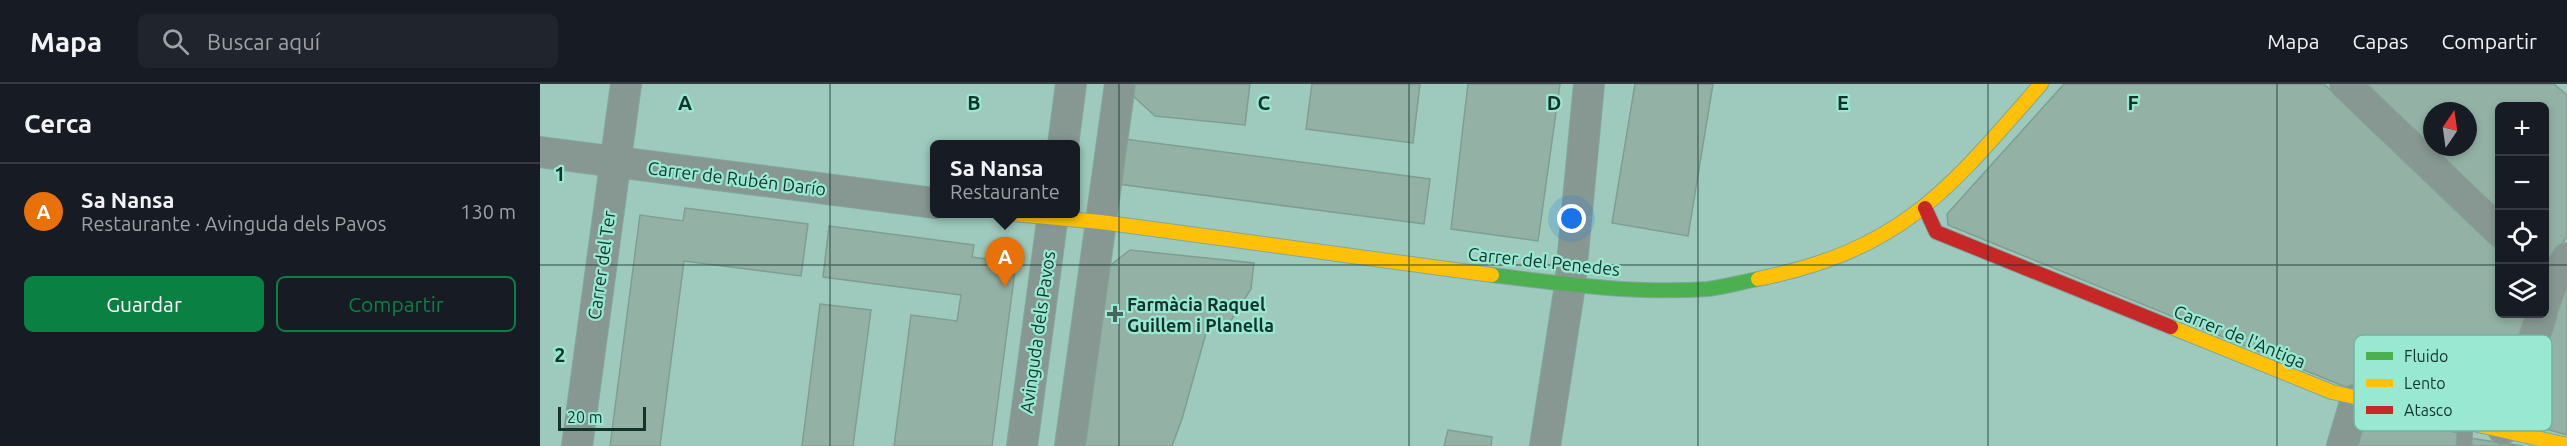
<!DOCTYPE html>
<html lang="es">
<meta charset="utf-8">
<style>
body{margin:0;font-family:Ubuntu,sans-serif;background:#20242c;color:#f1f3f6}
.controls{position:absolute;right:18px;top:18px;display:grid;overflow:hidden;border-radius:9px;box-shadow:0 3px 9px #0003}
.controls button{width:54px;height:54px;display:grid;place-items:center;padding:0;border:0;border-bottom:2px solid #363941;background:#171b24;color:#f1f3f6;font:30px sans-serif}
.compass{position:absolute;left:1883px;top:18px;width:54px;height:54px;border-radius:50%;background:#171b24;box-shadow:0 3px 9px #0003;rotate:13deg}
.scale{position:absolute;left:18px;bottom:15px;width:88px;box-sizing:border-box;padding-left:6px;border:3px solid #13342c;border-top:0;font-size:16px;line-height:21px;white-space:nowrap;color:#13342c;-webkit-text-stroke:4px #99e9d2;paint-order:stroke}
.you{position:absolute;left:1032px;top:135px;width:21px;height:21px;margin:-15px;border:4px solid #fff;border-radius:50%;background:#1a73e8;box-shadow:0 0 0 9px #1a73e833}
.badge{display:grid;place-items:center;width:39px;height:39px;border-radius:50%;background:#0b8043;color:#fff;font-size:20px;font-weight:700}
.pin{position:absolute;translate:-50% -50px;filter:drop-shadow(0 2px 3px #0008)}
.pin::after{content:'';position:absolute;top:32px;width:21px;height:18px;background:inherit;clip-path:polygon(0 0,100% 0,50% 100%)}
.popup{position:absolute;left:390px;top:56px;width:150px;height:78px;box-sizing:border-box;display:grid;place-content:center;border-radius:9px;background:#171b24;filter:drop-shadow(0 2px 4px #0005);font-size:20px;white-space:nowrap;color:#9ea1a6}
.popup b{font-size:22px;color:#f1f3f6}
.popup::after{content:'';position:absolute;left:50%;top:100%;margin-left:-12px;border:12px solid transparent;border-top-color:#171b24}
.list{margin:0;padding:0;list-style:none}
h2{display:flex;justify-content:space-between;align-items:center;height:78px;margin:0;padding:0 24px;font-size:26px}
h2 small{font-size:20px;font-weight:400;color:#9ea1a6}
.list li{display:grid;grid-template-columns:39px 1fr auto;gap:18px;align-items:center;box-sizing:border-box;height:96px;padding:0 24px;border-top:2px solid #363941}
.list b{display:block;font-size:22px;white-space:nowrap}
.list p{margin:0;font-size:20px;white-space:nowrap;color:#9ea1a6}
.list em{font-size:20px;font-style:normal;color:#9ea1a6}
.actions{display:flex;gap:12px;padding:18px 24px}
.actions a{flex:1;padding:14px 0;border:2px solid #0b8043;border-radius:9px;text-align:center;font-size:21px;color:#0b8043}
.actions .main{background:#0b8043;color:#fff}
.icon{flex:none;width:33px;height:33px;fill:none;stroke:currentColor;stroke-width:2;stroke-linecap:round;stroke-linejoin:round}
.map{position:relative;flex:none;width:2027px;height:362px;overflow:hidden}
header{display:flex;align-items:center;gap:36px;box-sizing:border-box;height:84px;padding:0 30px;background:#171b24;border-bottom:2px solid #363941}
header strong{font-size:28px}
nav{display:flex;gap:33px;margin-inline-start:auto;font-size:21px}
.search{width:420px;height:54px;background:#20242c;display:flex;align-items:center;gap:15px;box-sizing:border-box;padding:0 21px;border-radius:9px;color:#9ea1a6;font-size:22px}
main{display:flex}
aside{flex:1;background:#171b24}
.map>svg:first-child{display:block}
.building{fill:#93b2a5;stroke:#7f9e91;stroke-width:1.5;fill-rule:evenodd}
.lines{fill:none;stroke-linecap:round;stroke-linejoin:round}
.lane-casing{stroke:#83a69c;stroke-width:17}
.street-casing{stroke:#83a69c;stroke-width:32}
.fast-casing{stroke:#83a69c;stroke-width:16}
.slow-casing{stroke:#83a69c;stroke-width:16}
.jam-casing{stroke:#83a69c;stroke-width:16}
.lane{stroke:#879892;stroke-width:15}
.street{stroke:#879892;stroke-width:30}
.fast{stroke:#4caf50;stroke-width:14}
.slow{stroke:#ffc107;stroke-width:14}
.jam{stroke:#c62828;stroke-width:14}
.grid{fill:none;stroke:#13342c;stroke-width:1.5;stroke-opacity:0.55}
.poi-dot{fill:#44685f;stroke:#99e9d2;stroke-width:2}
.labels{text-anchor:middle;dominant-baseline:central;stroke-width:4.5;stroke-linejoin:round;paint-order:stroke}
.street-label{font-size:18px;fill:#13342c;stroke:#99e9d2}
.poi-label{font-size:18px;font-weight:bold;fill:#13342c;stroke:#99e9d2;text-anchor:start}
.key{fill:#99e9d2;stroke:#71b3a0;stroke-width:1.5}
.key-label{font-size:16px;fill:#13342c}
.grid-label{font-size:20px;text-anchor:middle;font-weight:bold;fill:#13342c;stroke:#99e9d2;stroke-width:4.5;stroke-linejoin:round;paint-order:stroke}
</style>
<header>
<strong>Mapa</strong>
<div class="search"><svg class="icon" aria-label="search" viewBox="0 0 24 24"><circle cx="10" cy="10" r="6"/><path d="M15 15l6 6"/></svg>Buscar aquí</div>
<nav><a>Mapa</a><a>Capas</a><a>Compartir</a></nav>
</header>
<main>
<aside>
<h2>Cerca<small></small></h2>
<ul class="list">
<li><span class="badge" style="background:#e8710a">A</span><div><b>Sa Nansa</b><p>Restaurante · Avinguda dels Pavos</p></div><em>130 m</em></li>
</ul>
<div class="actions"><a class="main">Guardar</a><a>Compartir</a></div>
</aside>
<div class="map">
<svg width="2027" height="362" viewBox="0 0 2027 362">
<rect width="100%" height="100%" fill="#9ecabd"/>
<g class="building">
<path d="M591,0H710L705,41L615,32L590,9Z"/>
<path d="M772,0H880L873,59L766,45Z"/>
<path d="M928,0H1020L998,157L911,145Z"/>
<path d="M1095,0H1173L1148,152L1072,139Z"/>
<path d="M1524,0H1784L1960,165V230H1987L1959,325L1947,333L1823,310L1408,141L1407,130Z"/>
<path d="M1822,0H2014L2027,11V152L2011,179L2004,173V22H1960V130ZM1892,27H1928V63H1892Z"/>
<path d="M584,55L890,95L884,140L578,100Z"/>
<path d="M145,124L268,140L261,192L144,177L120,362H70L100,131L143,137Z"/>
<path d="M289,142L434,161L432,173L476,179L452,362H354L371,231L417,237L421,211L283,193Z"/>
<path d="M590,166L714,179L711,205L685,246L668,242L642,335L632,362H541L563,187Z"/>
<path d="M2027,202V351L1992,341L1986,330L2019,215Z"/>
<path d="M280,220L331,226L313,362H262Z"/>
<path d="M1822,330L1919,349L1918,362H1804Z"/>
<path d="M908,346L952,353L951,362H904Z"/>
<path d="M1929,354L1983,362H1929Z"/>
</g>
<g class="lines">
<defs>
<path id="lane" d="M1924,362L1925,340"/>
<g id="street">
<path d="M1805,0L1960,148"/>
<path d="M523,61L531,0"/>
<path d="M0,68L394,119"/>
<path d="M2004,221L2012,199L2027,174"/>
<path d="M1963,345L2002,230"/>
<path d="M37,362L86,0"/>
<path d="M482,362L513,130"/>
<path d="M530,362L580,0"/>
<path d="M1005,362L1030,201L1049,0"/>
<path d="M1802,362L1816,315"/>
</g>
<path id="fast" d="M952,191C1023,200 1096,210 1168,205C1185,203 1202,198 1218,195"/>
<g id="slow">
<path d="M474,130L561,138L952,191"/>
<path d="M1218,195C1364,165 1408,106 1501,0"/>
<path d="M1631,243L1792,308L2027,361"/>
</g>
<path id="jam" d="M1385,124L1396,148L1631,243"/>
</defs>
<use href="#lane" class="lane-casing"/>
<use href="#street" class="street-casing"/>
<use href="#fast" class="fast-casing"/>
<use href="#slow" class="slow-casing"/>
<use href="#jam" class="jam-casing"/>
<use href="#lane" class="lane"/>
<use href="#street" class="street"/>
<use href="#fast" class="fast"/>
<use href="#slow" class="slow"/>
<use href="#jam" class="jam"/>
</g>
<path class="grid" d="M290,0V362M579,0V362M869,0V362M1158,0V362M1448,0V362M1737,0V362M0,181H1960M2004,181H2027"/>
<path class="poi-dot" d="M572 221h6v6h6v6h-6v6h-6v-6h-6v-6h6z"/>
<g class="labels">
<g class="street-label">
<text transform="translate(197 94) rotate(7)">Carrer de Rubén Darío</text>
<text transform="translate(1004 177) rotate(6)">Carrer del Penedes</text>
<text transform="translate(61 181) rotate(-82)">Carrer del Ter</text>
<text transform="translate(497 248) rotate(-82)">Avinguda dels Pavos</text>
<text transform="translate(1700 252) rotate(22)">Carrer de l'Antiga</text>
</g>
<g class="poi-label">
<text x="587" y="220">Farmàcia Raquel<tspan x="587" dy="21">Guillem i Planella</tspan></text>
</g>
</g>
<rect x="1814" y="251" width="198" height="96" rx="9" class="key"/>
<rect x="1826" y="268" width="27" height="8" fill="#4caf50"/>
<rect x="1826" y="295" width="27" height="8" fill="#ffc107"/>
<rect x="1826" y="322" width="27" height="8" fill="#c62828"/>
<g class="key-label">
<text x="1864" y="278">Fluido</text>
<text x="1864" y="305">Lento</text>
<text x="1864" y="332">Atasco</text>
</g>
<g class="grid-label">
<text x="145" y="26">A</text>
<text x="434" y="26">B</text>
<text x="724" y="26">C</text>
<text x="1014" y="26">D</text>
<text x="1303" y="26">E</text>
<text x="1593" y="26">F</text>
<text x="20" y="97">1</text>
<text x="20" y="278">2</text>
</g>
</svg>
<div class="controls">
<button>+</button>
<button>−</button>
<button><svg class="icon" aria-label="locate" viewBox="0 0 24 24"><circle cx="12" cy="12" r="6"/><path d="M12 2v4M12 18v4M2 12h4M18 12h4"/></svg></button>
<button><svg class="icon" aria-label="layers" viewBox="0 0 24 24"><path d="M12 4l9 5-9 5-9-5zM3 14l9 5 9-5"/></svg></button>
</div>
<svg class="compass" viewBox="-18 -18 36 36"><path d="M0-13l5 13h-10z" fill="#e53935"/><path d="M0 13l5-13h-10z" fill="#9ea1a6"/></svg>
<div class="scale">20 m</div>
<div class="you"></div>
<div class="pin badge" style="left:465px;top:203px;background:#e8710a">A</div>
<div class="popup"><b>Sa Nansa</b>Restaurante</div>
</div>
</main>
